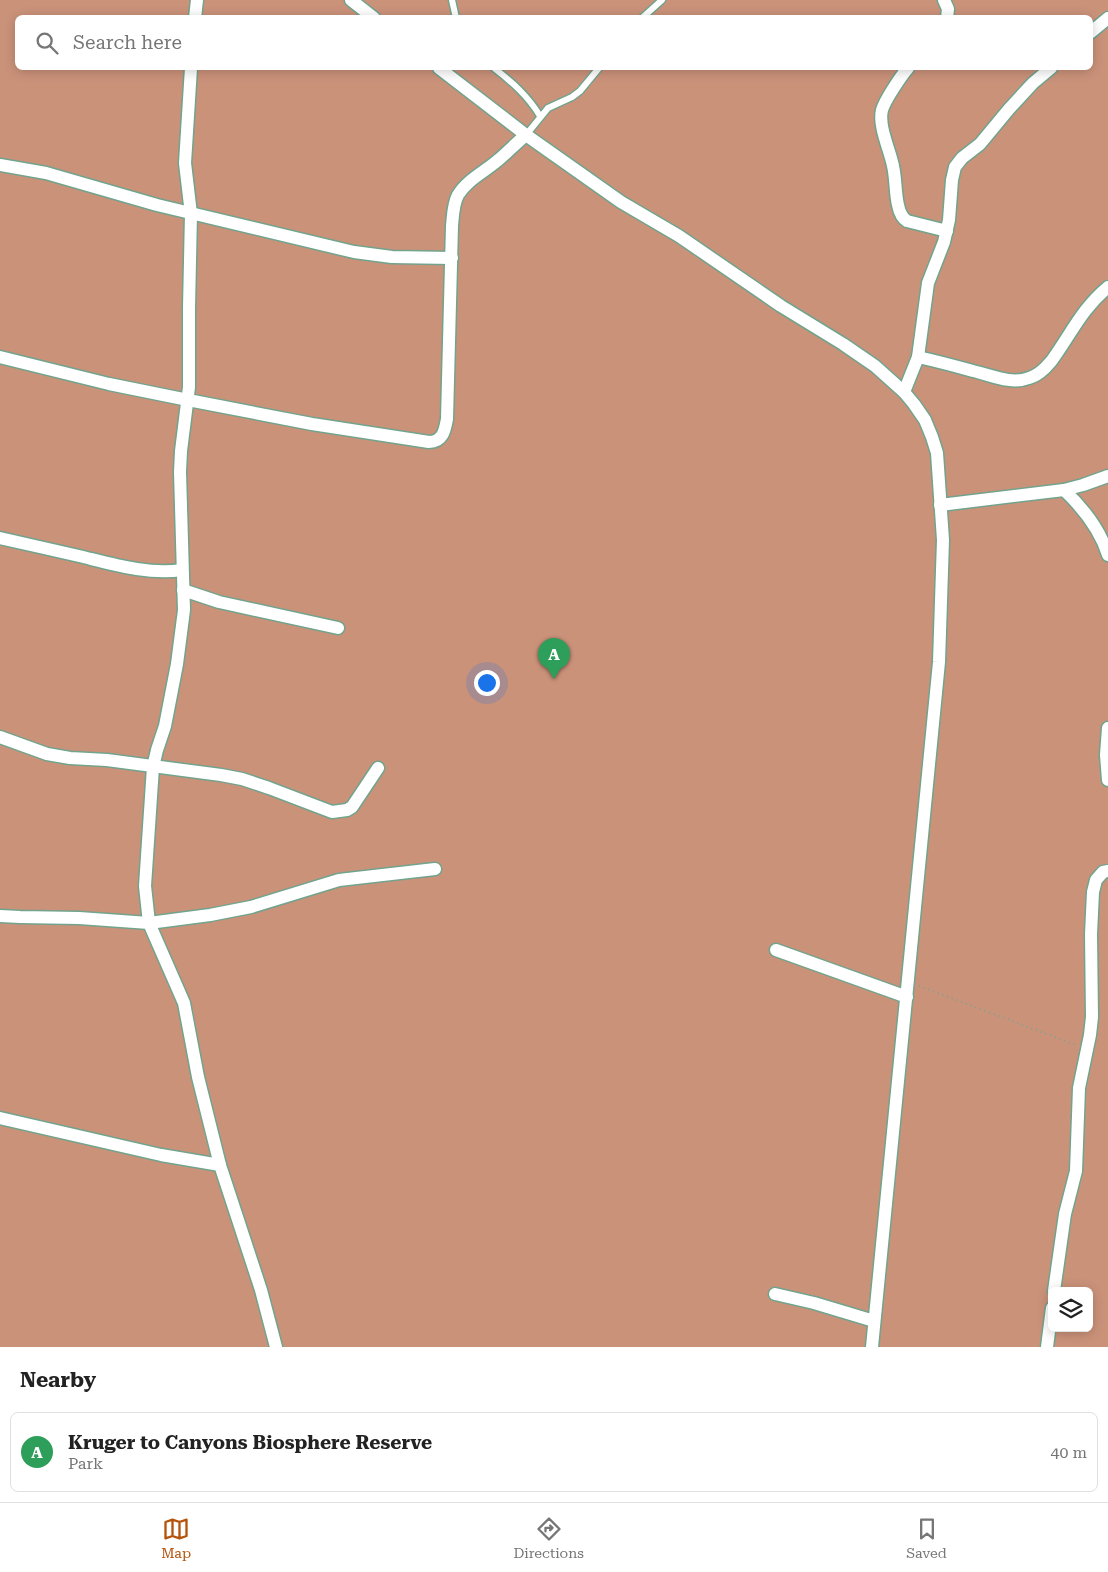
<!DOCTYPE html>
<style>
body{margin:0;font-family:"Roboto Serif",serif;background:#f6f6f6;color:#222}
.controls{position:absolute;right:15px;bottom:15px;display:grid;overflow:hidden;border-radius:8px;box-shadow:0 2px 12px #0003}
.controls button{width:45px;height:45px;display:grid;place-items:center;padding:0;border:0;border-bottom:1px solid #e0e0e0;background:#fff;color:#222;font:25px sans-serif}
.you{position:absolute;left:486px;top:682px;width:18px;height:18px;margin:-12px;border:4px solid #fff;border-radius:50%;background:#1a73e8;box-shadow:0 0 0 8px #1a73e833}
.badge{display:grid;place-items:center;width:32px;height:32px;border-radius:50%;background:#b45309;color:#fff;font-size:16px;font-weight:700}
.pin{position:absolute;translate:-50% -41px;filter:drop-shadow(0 1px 2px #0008)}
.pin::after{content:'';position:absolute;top:26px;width:18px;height:15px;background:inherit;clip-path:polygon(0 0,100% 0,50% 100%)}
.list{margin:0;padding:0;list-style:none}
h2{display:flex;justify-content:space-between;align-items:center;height:65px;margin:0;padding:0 20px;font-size:21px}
h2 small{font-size:16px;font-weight:400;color:#767676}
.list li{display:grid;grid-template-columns:32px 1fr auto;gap:15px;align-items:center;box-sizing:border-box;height:80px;margin:0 10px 10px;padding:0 10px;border:1px solid #e0e0e0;border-radius:8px}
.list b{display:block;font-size:19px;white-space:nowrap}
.list p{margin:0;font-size:16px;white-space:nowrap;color:#767676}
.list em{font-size:16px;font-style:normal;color:#767676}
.icon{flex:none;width:28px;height:28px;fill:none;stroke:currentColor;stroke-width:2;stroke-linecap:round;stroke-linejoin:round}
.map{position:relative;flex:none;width:1108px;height:1347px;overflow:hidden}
.search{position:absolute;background:#fff;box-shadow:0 2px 12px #0003;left:15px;right:15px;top:15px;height:55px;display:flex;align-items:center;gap:12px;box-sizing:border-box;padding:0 18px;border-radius:8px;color:#767676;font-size:19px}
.sheet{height:155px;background:#fff}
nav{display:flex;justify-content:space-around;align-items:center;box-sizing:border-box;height:70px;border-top:1px solid #e0e0e0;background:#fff;font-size:14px;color:#767676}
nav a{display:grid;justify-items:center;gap:2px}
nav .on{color:#b45309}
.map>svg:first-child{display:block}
.green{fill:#cb927a;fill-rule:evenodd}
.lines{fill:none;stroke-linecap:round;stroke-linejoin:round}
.lane-casing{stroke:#72a38c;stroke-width:9}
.street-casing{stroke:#72a38c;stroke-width:15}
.path{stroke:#7ba28f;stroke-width:2;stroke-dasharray:1 4;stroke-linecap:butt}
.lane{stroke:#fff;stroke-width:6}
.street{stroke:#fff;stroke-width:12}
</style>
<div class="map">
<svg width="1108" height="1347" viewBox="0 0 1108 1347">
<rect width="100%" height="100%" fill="#aee0c8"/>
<path class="green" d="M0,0H1108V1347H0ZM18,18H1090V68H18ZM1052,1291H1089V1328H1052Z"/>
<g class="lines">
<defs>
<g id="lane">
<path d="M452,0L456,18"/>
<path d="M642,18L662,0"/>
<path d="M494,68C512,82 528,96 540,116"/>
<path d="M526,135L548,108L572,97L580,91L599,68"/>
</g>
<g id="street">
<path d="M351,0L374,18"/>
<path d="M944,0L948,9L947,18"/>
<path d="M195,18L197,0"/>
<path d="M1090,33L1108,18"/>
<path d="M191,68L185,163L191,214L189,308V387L181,451L180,472L184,610L177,664L165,726L157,750L153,767L145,886L149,923L184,1003L198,1077L220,1165L261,1290L276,1347"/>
<path d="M439,68L526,135L621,202L679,236L781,306L843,344L875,366L904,392L914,404L925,420L932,437L937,453L943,540L939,662L872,1347"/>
<path d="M908,68C901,76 885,100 882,110C878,126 890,150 893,166C896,179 895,192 898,205C899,210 902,218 907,221L947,231"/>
<path d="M0,165L46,173L157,205L354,252L392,257L452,258"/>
<path d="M0,357L109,384L188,400L312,424L429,442C443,442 445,430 447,419L452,226C453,216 453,204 458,195C467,180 484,172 497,161C507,153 516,143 526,135"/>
<path d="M918,357C936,361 955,366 973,371C991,375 1011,385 1029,378C1040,375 1051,363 1057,353C1074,328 1084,307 1108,287"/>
<path d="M904,392L918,357L928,283L944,242L949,220L952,180L955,167L962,158L980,144L1009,109L1033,83L1051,68"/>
<path d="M1064,490C1083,508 1100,529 1108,555"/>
<path d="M940,505L1064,490L1083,485L1108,476"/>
<path d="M0,538C26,544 53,550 79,556C112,564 148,575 182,570"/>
<path d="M183,590L219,602L338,628"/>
<path d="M1108,728L1106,755L1108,780"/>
<path d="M0,737L47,754L70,758L107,760L221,775L242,779L269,788L332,812L347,810L352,807L378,768"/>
<path d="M0,916L20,917L79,918L149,923L210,915L251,907L339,880L435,869"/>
<path d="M776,950L907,997"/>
<path d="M0,1118L161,1155L220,1165"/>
<path d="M1054,1291L1065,1214L1076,1171L1079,1088L1090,1035L1092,1017L1091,934L1093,892L1096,880L1103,872L1108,871"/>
<path d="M775,1294L814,1303L874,1321"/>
<path d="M1047,1347L1052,1308"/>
</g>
</defs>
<use href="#lane" class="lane-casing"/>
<use href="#street" class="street-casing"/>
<path class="path" d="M919,986L1076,1045"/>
<use href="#lane" class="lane"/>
<use href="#street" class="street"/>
</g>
</svg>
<div class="controls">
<button><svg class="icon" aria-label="layers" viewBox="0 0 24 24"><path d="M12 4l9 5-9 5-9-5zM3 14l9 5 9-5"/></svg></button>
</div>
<div class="you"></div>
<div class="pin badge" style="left:554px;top:679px;background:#2e9e5b">A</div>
<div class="search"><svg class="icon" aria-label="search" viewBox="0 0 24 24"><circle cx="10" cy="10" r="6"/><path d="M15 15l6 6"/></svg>Search here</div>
</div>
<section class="sheet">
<h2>Nearby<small></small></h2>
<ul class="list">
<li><span class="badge" style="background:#2e9e5b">A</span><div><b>Kruger to Canyons Biosphere Reserve</b><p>Park</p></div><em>40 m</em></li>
</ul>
</section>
<nav>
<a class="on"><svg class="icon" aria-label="map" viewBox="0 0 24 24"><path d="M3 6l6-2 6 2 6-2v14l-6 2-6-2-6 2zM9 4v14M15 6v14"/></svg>Map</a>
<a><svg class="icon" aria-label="directions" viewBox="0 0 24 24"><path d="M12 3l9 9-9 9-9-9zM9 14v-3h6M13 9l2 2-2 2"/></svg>Directions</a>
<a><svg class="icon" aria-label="saved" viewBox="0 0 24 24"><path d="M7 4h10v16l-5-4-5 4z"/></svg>Saved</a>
</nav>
